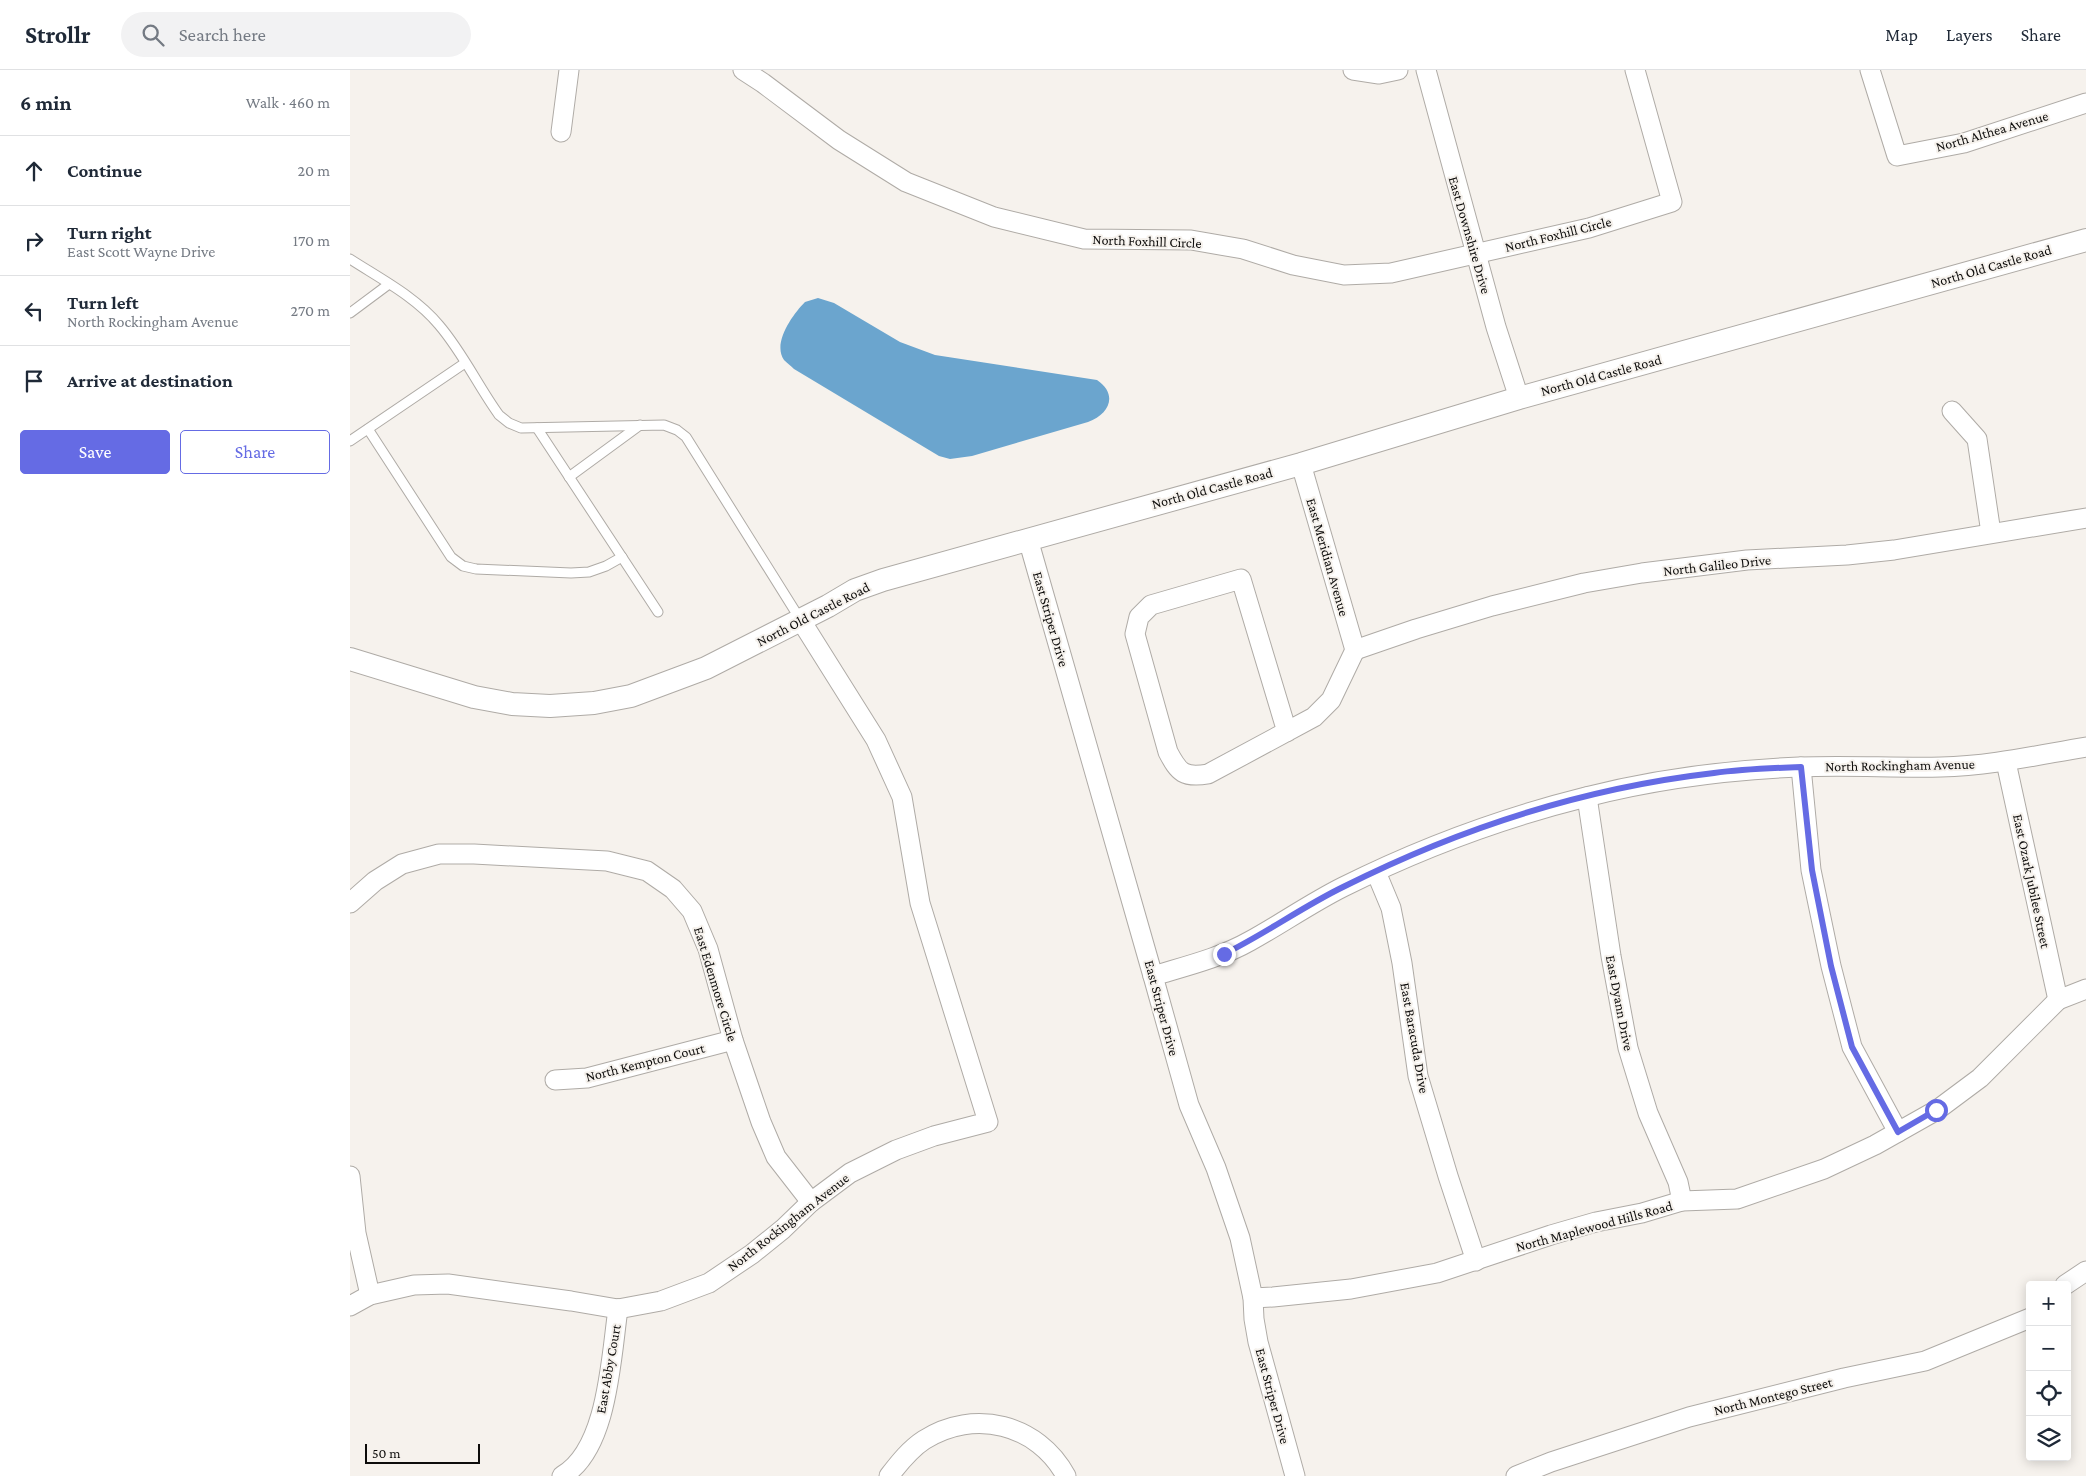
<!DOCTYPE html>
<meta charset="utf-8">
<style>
body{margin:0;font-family:"Crimson Pro",serif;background:#f2f2f3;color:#1f2937}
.controls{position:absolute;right:15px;bottom:15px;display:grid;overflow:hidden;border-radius:5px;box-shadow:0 2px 12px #0003}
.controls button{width:45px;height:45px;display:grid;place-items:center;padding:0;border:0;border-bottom:1px solid #e0e1e3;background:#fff;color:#1f2937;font:25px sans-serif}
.scale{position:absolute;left:15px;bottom:12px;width:115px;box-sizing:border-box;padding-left:5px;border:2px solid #0d0c0b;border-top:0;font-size:14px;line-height:18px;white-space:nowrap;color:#0d0c0b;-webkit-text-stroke:4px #f6f2ed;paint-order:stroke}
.stop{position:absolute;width:15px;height:15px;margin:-11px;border:4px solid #656be4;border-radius:50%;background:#fff}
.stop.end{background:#656be4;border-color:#fff;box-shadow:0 1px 5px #0008}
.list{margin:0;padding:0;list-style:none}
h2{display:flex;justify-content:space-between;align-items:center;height:65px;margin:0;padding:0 20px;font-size:21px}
h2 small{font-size:16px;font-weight:400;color:#747a83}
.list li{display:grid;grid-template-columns:32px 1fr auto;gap:15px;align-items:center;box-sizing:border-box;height:70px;padding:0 20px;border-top:1px solid #e0e1e3}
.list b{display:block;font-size:19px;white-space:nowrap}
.list p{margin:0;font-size:16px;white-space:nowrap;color:#747a83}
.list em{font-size:16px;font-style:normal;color:#747a83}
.actions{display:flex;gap:10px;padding:15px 20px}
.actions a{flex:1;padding:11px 0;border:1px solid #656be4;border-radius:5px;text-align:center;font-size:18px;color:#656be4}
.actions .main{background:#656be4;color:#fff}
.icon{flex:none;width:28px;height:28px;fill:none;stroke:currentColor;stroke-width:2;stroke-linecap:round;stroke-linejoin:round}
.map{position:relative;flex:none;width:1736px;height:1406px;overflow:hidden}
header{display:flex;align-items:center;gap:30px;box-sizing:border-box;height:70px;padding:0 25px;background:#fff;border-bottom:1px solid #e0e1e3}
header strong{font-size:24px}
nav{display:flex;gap:28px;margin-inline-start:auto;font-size:18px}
.search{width:350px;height:45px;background:#f2f2f3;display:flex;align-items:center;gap:12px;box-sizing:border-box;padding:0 18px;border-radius:28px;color:#747a83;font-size:19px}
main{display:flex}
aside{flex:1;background:#fff}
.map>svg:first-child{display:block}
.water{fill:#6ba5ce}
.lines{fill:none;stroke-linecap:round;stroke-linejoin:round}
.service-casing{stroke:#afaba6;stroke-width:11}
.minor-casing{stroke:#afaba6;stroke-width:21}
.tertiary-casing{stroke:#afaba6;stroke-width:24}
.service{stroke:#fff;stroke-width:9}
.minor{stroke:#fff;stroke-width:19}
.tertiary{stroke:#fff;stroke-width:22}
.route{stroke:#656be4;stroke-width:6}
.labels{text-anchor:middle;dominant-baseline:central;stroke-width:4;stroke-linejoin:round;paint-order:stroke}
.street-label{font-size:14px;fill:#0d0c0b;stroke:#f6f2ed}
</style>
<header>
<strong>Strollr</strong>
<div class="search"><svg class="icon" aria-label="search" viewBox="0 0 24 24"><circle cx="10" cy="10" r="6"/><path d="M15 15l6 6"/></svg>Search here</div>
<nav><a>Map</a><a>Layers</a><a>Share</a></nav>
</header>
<main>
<aside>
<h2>6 min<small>Walk · 460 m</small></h2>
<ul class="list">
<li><svg class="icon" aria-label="ahead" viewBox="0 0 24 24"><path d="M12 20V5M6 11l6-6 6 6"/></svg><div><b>Continue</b></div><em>20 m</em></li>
<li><svg class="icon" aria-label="right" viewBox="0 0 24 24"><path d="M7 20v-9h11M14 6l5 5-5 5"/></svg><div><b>Turn right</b><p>East Scott Wayne Drive</p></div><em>170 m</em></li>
<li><svg class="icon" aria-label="left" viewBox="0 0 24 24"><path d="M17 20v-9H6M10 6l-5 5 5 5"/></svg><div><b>Turn left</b><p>North Rockingham Avenue</p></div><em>270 m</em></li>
<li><svg class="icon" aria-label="arrive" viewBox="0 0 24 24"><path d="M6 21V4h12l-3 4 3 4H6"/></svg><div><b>Arrive at destination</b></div></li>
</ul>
<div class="actions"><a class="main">Save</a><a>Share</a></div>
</aside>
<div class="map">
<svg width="1736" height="1406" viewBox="0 0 1736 1406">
<rect width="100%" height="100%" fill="#f6f2ed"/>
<path class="water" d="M468,228L484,233L550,272L585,285L747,310C768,324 760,344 738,352L622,386L600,389L589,386L444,299C441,296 437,293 434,290C422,273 443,244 455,232Z"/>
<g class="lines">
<defs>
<g id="service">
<path d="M0,189C31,209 66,227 89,255C113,283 128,316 149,345L159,353L171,358L314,355L327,360L336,367L450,549"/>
<path d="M0,243L39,214"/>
<path d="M187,358L308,542"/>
<path d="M18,359L101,487L113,496L126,499L221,503L239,502L256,496L272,487"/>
<path d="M0,371L115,293"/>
<path d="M219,407L290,355"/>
</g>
<g id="minor">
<path d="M393,0L413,13L489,70L556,112L644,147L734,169L841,170L893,179L943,195L994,205L1041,203L1239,158L1322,132L1285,0"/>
<path d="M1003,0L1029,4L1048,0"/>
<path d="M1076,0L1146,257L1169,328"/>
<path d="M1520,0L1547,86L1614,73L1736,33"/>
<path d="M211,62L219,0"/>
<path d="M1602,341L1627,369L1641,463"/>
<path d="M951,394L1005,580"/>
<path d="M678,469L803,906L839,1035L866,1098L890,1168L903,1228L904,1249L908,1272L945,1406"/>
<path d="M1005,580L1066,559L1142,536L1234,513L1292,503L1397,490L1497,485L1544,480L1736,448"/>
<path d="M937,662L891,509L801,535L789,547L785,564L818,682C829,703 834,708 858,704L964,647L981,630L1005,580"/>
<path d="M1656,692L1708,930"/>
<path d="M1451,697L1461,800L1481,896L1502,977L1548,1062"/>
<path d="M1237,727L1261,886L1278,978L1298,1043L1328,1112L1332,1131"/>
<path d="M1026,802L1041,838L1052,893L1068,1006L1098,1106L1126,1191"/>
<path d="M0,833L25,811L52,794L89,784H124L257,791L297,801L323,819L342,841L358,879L383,970L411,1052L426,1087L461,1132"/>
<path d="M803,906C836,896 870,888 900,871C931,854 961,833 993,817C1071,778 1152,748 1236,727C1306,709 1377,700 1449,697C1496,695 1544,698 1591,697C1640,696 1688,685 1736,677"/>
<path d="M205,1010L237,1008L383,970"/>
<path d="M0,1106L6,1163L20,1225"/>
<path d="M1715,1215L1736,1201"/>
<path d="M903,1228L923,1227L1001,1219L1087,1203L1201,1165L1246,1152L1292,1143L1332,1131L1387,1129L1474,1099L1525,1075L1587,1040L1630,1008L1708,930L1736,919"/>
<path d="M0,1236L20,1225L64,1215L98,1214L221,1231L268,1239L311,1231L359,1213L402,1184L433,1159L461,1132L500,1103L546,1080L584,1066L638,1052L570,833L552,727L526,670L450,549"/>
<path d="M212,1406C258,1380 261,1287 268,1239"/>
<path d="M539,1406C549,1393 560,1379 574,1370C624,1338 688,1354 716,1406"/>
<path d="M1166,1406L1201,1392L1339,1347L1494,1308L1575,1291L1680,1248"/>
</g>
<path id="tertiary" d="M0,589L124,627L162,634L200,636L244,633L281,626L356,598L478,536L505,520L533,510L951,394L1169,328L1736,170"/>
</defs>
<use href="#service" class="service-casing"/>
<use href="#minor" class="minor-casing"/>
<use href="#tertiary" class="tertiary-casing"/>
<use href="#service" class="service"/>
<use href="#minor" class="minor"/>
<use href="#tertiary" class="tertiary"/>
</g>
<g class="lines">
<path class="route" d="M874,884C915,864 952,837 993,817C1108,759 1235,718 1364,703C1393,699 1422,698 1451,697L1462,800L1481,896L1502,977L1548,1062L1586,1040"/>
</g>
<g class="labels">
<g class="street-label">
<text transform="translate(1642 61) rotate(-16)">North Althea Avenue</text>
<text transform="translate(1208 164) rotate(-14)">North Foxhill Circle</text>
<text transform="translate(1120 165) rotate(74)">East Downshire Drive</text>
<text transform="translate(797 171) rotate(2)">North Foxhill Circle</text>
<text transform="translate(1641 196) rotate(-16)">North Old Castle Road</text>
<text transform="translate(1251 305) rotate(-15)">North Old Castle Road</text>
<text transform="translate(862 418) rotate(-15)">North Old Castle Road</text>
<text transform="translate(978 487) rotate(74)">East Meridian Avenue</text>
<text transform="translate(1367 495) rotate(-6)">North Galileo Drive</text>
<text transform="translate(463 544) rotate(-27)">North Old Castle Road</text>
<text transform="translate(701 549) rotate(74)">East Striper Drive</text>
<text transform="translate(1550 695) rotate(-1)">North Rockingham Avenue</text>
<text transform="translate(1682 811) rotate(78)">East Ozark Jubilee Street</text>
<text transform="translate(366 914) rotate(73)">East Edenmore Circle</text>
<text transform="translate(1270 933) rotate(79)">East Dyann Drive</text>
<text transform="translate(812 938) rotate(75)">East Striper Drive</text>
<text transform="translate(1065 968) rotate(80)">East Baracuda Drive</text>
<text transform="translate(295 992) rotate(-14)">North Kempton Court</text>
<text transform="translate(438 1152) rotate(-38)">North Rockingham Avenue</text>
<text transform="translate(1244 1156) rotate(-15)">North Maplewood Hills Road</text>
<text transform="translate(258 1299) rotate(-80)">East Abby Court</text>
<text transform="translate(923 1326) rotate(75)">East Striper Drive</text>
<text transform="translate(1423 1326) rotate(-14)">North Montego Street</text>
</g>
</g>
</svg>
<div class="controls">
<button>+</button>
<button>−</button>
<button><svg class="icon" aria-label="locate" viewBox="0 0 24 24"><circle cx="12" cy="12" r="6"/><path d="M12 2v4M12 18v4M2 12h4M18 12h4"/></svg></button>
<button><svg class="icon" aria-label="layers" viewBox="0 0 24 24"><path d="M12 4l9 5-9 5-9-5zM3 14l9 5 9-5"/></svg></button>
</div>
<div class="scale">50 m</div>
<div class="stop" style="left:1586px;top:1040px"></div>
<div class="stop end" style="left:874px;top:884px"></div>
</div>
</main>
